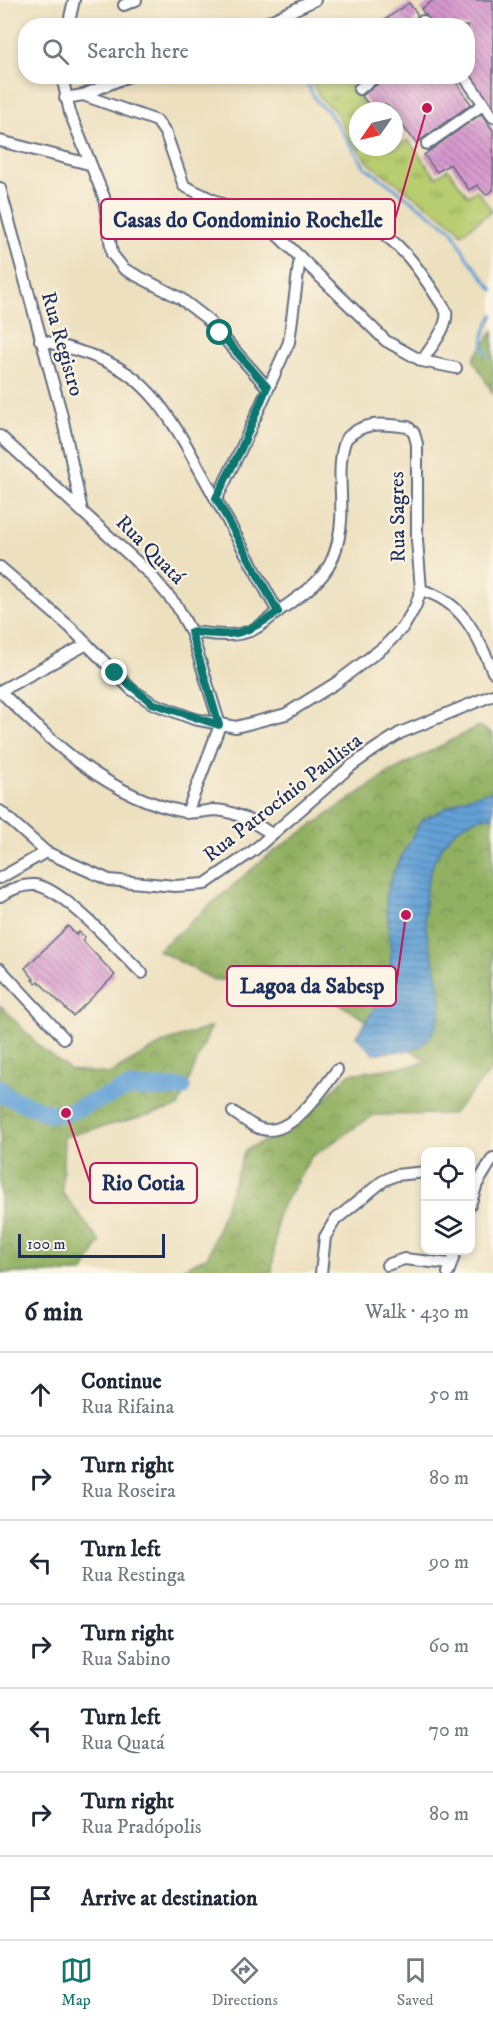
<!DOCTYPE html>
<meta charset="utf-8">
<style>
body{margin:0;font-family:"IM FELL DW Pica",serif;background:#f2f2f3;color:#1f2937}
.controls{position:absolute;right:18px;bottom:18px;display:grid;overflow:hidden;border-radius:12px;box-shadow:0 3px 9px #0003}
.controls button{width:54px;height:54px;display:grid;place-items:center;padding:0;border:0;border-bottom:2px solid #e0e1e3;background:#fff;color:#1f2937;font:30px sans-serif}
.compass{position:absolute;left:349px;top:102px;width:54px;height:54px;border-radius:50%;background:#fff;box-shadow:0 3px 9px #0003;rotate:236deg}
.scale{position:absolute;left:18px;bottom:15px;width:147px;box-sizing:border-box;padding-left:6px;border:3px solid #1b2f5e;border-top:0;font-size:16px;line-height:21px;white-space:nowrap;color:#1b2f5e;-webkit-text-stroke:4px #fcf5e5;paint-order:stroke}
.stop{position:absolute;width:18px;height:18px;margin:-14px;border:4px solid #0f766e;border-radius:50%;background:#fff}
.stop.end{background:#0f766e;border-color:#fff;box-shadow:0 2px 6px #0008}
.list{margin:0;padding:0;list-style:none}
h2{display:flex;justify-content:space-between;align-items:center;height:78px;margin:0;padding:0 24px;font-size:26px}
h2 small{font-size:20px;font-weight:400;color:#747a83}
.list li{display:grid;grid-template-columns:39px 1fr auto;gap:18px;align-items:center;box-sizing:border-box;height:84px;padding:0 24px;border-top:2px solid #e0e1e3}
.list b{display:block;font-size:22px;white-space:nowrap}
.list p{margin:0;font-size:20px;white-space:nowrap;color:#747a83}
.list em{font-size:20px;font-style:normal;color:#747a83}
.icon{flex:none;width:33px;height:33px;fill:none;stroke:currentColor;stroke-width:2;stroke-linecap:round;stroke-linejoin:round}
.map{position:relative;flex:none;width:493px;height:1273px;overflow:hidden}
.search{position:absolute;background:#fff;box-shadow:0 3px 9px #0003;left:18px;right:18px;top:18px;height:66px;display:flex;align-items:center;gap:15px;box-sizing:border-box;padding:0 21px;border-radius:24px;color:#747a83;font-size:22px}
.sheet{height:666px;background:#fff}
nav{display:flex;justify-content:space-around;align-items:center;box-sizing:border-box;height:84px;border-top:2px solid #e0e1e3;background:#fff;font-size:16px;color:#747a83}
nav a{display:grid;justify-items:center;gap:3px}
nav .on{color:#0f766e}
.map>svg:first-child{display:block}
.grass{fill:url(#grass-tufts);stroke:#6a7e66;stroke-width:1.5}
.forest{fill:url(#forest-crowns);stroke:#567060;stroke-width:1.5}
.water{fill:url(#water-rules);stroke:#40689a;stroke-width:1.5}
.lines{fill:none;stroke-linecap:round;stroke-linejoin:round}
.stream{stroke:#64a2d6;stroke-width:3}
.river{stroke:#64a2d6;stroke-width:18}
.building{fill:url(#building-back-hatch)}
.minor-casing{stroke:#646d80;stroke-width:14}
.minor{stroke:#fff;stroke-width:10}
.route{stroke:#0f766e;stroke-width:8}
.labels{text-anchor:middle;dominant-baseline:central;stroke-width:4.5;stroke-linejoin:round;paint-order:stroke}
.street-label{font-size:21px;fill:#1b2f5e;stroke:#fcf5e5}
.leader{fill:none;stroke:#c2185b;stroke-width:2}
.callout-dot{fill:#c2185b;stroke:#fcf5e5;stroke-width:2}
.callout{fill:#fcf5e5;stroke:#c2185b;stroke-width:2}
.callout-label{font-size:22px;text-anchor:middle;font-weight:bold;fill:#1b2f5e}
</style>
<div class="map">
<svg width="493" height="1273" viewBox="0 0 493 1273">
<defs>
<pattern id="grass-tufts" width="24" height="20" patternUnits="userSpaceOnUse" patternTransform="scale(1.5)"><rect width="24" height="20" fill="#b8cc6f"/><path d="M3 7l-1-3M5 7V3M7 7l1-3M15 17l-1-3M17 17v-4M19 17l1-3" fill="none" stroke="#95a65e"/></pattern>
<pattern id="forest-crowns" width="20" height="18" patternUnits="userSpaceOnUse" patternTransform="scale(1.5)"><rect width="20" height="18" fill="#92b062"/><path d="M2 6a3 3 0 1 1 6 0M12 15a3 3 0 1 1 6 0" fill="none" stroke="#769054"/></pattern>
<pattern id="water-rules" width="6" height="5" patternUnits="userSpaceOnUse" patternTransform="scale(1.5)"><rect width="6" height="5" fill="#64a2d6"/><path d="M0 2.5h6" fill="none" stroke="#5284b1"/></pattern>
<pattern id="building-back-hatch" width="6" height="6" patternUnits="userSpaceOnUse" patternTransform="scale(1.5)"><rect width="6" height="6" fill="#d798cd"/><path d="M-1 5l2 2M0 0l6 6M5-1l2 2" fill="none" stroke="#ae7caa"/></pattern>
</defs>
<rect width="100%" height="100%" fill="#fcf5e5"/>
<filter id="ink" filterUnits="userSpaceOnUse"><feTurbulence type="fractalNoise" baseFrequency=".0167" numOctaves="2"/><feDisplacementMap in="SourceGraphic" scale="12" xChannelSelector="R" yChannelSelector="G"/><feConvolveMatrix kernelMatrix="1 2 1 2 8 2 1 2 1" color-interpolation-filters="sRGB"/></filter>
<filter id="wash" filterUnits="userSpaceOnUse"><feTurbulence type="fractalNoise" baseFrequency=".008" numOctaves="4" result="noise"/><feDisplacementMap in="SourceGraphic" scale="24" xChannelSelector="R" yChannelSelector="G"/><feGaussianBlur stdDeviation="1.35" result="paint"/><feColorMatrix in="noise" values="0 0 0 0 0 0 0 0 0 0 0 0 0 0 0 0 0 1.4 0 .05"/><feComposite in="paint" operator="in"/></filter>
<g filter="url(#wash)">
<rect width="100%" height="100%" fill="#ede0bf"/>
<path class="grass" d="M309,77H344L368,111H358V147L395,148L408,140L436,177L448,169L468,196L477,190L492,211L461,234L456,226L371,165L351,141L335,111L321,99Z"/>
<g class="forest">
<path d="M493,331V394L473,359Z"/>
<path d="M479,726L493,734V1069L452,1114L374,1115L311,1157L278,1213L272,1273H175L208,1256L245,1150L299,1124L349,1074L415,1065L428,1061L306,982L214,980L158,950L267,856L390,772Z"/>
<path d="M0,1005L40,1047L70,1070L109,1074L165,1042L211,1027L178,1107L64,1137L62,1192L100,1242L83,1273H0Z"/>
</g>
<path class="water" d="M493,791V816C474,817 458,826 446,841C428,864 422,898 426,927C431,965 458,1012 423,1044C411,1054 389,1050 374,1054L356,1036L389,988L391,952L386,895L394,871L421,821L467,797Z"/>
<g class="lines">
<g class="stream">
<path d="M303,76L317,102L328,111L365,167L452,230L467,257L493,290"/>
<path d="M488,356C478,341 485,330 493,315"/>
</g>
<path class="river" d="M0,1088L4,1095L50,1114L66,1113L128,1088H182"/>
</g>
<g id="blocks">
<g class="building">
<path d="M434,0H493V110L468,74V26H433L421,9Z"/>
<path d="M409,3L418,15L413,22L416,26H376Z"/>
<path d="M388,76H452L471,104L416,143L394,115V111L385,104L373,111L362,96Z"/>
<path d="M481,114L493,130V190L486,195L477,185L469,190L450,164L437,172L424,155Z"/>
<path d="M68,926L76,935L79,932L85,937L82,940L115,975L73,1016L38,981L36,983L32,980L34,979L25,968Z"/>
</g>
</g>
</g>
<g filter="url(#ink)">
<use href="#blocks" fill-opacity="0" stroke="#646d80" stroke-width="1.5"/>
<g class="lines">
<defs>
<g id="minor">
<path d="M124,5L136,0"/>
<path d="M423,21L427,26"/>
<path d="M68,26L74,0"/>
<path d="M259,26L315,0"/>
<path d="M62,76L70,113L104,197L112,254L124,269L180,298L206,318L267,387"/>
<path d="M464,76L493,117"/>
<path d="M359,89L377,76"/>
<path d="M83,95L157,121L166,134L184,186L268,226L386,341L422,361L456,368"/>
<path d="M65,98L83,95L129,76"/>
<path d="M0,141L89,164"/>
<path d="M427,144L484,104"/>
<path d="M0,188L61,412L82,511"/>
<path d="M355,214C402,242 417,265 446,311C449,327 430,348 422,361"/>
<path d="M40,340C120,361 144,373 186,445L278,612"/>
<path d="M0,436L150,574L177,606L191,632L220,725L187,813"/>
<path d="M217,498L241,449L289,342L300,257"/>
<path d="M0,567L70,627L131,689L152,703L194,719L236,727L286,714L336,683L385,646L404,626L415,607L421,590L417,540V444L414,433L408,427C384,424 364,420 346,439C336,464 343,494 341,521C337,570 319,583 280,610C271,617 261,627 250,631C231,638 211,634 191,632"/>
<path d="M421,590C462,601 477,634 493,672"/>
<path d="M0,691C53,744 109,797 185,812C194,814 204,811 213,810C235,810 254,823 272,834"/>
<path d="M0,691L87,644"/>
<path d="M0,811L46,852L109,880L175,886L205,884L253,851L351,766L375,749L400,733L493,695"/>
<path d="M0,878L46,852"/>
<path d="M0,896C11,890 22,884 35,885C62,887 120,952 142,973"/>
<path d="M0,969L64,1038"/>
<path d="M233,1112C241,1117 252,1127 262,1129C291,1137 322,1090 337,1070"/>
<path d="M470,1205L477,1184L493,1158"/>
<path d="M387,1265L404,1259L450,1264"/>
<path d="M321,1273L325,1237L335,1220L383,1181L396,1175L426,1172"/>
<path d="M448,1273L456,1250"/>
</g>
</defs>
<use href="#minor" class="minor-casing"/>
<use href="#minor" class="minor"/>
</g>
</g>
<g class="lines" filter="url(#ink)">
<path class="route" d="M115,673L152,703L219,725L191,632C234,636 242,637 278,612L216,498L241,449L267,387L220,333"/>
</g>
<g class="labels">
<g class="street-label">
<text transform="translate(62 344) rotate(74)">Rua Registro</text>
<text transform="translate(398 517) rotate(-91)">Rua Sagres</text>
<text transform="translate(150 550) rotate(45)">Rua Quatá</text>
<text transform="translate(283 798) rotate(-38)">Rua Patrocínio Paulista</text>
</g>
</g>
<path class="leader" d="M427 108L395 219M406 915L396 986M66 1113L90 1183"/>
<g class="callout-dot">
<circle cx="427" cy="108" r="6"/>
<circle cx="406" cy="915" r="6"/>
<circle cx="66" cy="1113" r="6"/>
</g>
<g class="callout">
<rect x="101" y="199" width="294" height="40" rx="6"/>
<rect x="227" y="966" width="169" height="40" rx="6"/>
<rect x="90" y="1163" width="107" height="40" rx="6"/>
</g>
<g class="callout-label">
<text x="248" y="227">Casas do Condominio Rochelle</text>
<text x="312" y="993">Lagoa da Sabesp</text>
<text x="143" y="1190">Rio Cotia</text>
</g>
</svg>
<div class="controls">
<button><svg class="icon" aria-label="locate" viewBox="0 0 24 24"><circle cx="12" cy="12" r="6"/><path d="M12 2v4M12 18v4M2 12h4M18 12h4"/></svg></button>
<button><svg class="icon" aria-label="layers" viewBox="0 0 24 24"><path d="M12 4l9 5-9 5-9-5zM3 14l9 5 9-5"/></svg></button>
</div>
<svg class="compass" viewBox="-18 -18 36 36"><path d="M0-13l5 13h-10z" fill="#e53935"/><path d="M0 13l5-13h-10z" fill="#747a83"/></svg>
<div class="scale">100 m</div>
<div class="stop" style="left:220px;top:333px"></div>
<div class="stop end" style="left:115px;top:673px"></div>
<div class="search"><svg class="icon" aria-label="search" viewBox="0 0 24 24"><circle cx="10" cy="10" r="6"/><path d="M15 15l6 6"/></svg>Search here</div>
</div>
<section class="sheet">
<h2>6 min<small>Walk · 430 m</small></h2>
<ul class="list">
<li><svg class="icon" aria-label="ahead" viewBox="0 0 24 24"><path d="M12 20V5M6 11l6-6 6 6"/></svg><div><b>Continue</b><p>Rua Rifaina</p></div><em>50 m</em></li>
<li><svg class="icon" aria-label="right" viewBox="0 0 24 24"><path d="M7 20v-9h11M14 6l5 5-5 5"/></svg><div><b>Turn right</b><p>Rua Roseira</p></div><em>80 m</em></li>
<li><svg class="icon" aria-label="left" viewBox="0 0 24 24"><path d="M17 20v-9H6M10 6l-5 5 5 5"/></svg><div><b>Turn left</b><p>Rua Restinga</p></div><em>90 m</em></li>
<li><svg class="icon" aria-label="right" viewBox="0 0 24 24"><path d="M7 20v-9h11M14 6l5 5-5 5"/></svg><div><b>Turn right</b><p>Rua Sabino</p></div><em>60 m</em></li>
<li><svg class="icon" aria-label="left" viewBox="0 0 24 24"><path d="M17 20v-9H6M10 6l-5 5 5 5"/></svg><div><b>Turn left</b><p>Rua Quatá</p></div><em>70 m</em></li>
<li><svg class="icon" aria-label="right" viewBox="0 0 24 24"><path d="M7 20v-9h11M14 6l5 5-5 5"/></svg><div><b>Turn right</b><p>Rua Pradópolis</p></div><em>80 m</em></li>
<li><svg class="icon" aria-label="arrive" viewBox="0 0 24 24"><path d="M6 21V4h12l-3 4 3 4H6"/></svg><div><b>Arrive at destination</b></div></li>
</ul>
</section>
<nav>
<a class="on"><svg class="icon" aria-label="map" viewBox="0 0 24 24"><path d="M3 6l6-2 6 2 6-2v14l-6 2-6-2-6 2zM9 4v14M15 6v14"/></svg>Map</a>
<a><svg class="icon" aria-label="directions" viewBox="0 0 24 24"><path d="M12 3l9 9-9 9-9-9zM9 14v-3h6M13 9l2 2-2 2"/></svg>Directions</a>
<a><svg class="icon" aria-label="saved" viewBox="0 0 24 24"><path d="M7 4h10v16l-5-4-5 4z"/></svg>Saved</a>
</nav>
